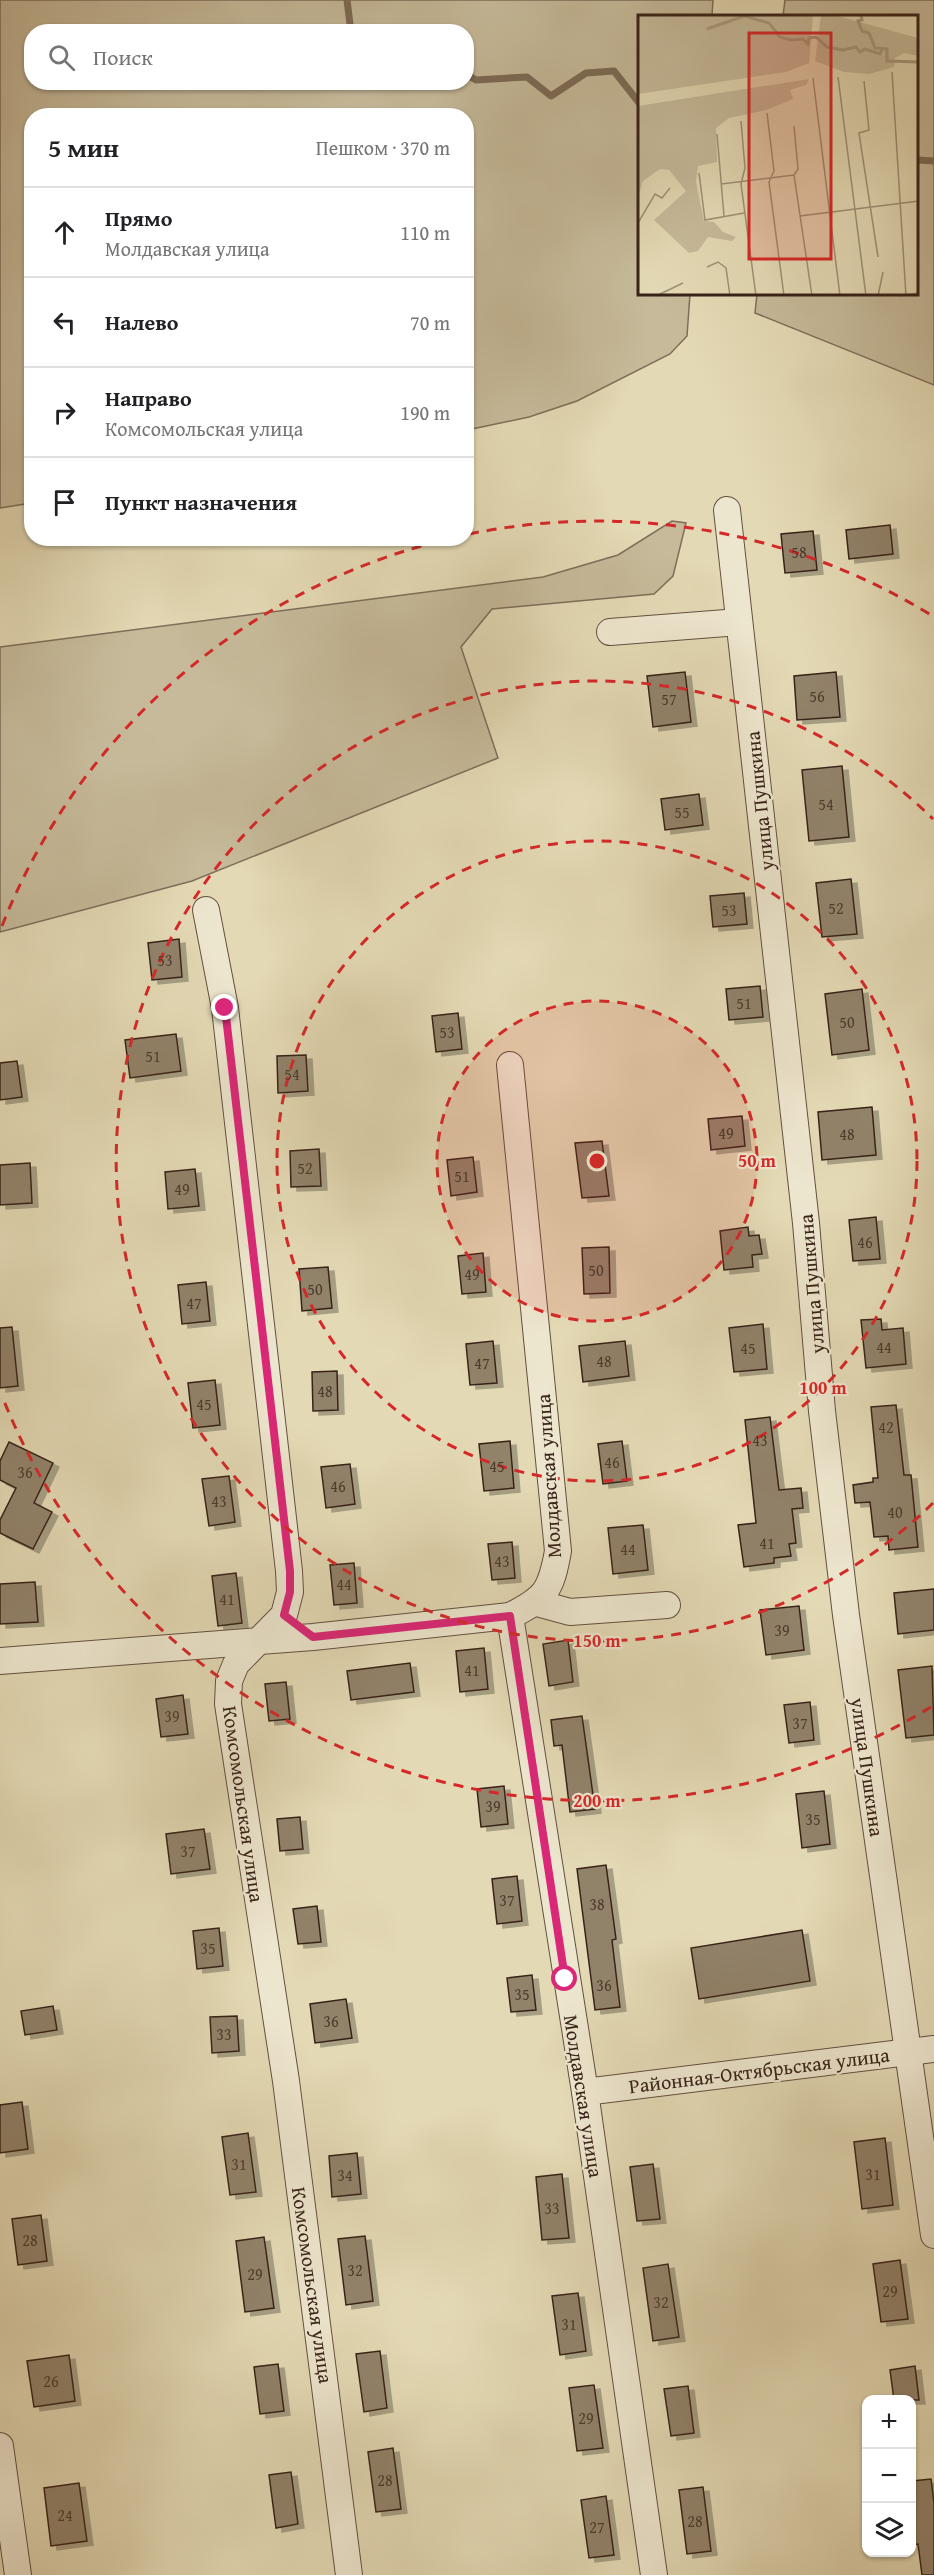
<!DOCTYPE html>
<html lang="ru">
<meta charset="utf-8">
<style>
body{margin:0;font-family:"Gentium Book Plus",serif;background:#f6f6f6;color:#202124}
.controls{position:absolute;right:18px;bottom:18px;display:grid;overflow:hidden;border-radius:12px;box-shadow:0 2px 4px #0004}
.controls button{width:54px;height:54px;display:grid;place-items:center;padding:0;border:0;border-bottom:2px solid #e0e0e0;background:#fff;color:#202124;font:30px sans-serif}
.stop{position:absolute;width:18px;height:18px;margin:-14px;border:4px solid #db2777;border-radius:50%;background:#fff}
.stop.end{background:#db2777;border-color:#fff;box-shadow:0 2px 6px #0008}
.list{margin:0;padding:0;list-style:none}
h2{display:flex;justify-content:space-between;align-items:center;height:78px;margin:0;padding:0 24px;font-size:26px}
h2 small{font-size:20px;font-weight:400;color:#757577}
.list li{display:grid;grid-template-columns:39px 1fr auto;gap:18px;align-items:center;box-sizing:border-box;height:90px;padding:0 24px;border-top:2px solid #e0e0e0}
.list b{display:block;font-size:22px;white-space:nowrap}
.list p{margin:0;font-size:20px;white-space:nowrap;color:#757577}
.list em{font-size:20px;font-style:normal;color:#757577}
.icon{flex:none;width:33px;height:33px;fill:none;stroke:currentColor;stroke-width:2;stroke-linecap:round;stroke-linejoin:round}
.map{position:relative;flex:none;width:934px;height:2575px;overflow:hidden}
.search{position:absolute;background:#fff;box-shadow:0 2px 4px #0004;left:24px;top:24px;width:450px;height:66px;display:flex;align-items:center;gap:15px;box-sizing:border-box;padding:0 21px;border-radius:24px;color:#757577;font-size:22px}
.panel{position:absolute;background:#fff;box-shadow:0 2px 4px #0004;left:24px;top:108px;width:450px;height:438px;border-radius:24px}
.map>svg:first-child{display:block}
.green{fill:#c6ba9a;stroke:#7f6e5a;stroke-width:1.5;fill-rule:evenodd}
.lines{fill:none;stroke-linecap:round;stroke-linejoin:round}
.stream{stroke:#7c6b56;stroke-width:7}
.building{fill:#91826a;stroke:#382319;stroke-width:1.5;filter:url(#shadow)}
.minor-casing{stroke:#635040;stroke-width:28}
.minor{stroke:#ede6ce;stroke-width:26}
.route{stroke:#db2777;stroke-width:8}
.ring{fill:none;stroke:#d62828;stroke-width:3;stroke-dasharray:10 8}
.labels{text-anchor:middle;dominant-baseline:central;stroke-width:4.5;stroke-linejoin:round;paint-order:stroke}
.number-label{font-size:16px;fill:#4e3b2d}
.street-label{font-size:20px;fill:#382319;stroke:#ede6ce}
.inset-river{fill:none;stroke:#a99b7f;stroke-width:3}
.inset-road{fill:none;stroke:#9f9076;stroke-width:1.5}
.view{fill:#d62828;fill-opacity:0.15;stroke:#d62828;stroke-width:3}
.inset-edge{fill:none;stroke:#382319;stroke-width:3}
.centre{fill:#d62828;stroke:#ede6ce;stroke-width:3}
.ring-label{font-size:18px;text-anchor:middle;font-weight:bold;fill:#d62828;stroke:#ede6ce;stroke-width:4.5;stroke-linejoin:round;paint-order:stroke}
</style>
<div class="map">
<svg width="934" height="2575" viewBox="0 0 934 2575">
<defs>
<filter id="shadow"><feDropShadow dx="6" dy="4" stdDeviation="0" flood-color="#0004"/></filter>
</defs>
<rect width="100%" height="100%" fill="#e3d9b4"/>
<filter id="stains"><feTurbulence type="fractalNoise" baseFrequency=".00333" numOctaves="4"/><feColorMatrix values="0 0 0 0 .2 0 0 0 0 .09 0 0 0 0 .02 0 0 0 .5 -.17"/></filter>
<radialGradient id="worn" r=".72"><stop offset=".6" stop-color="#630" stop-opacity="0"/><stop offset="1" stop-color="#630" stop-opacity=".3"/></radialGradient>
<g class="green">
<path d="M0,0H713L712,16H640V294H690L687,336L670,354L577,401L529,417L467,430L466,116H32L31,503L0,508ZM32,32H466V82H32Z"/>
<path d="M785,0H934V385L755,313L757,294H918V16H783Z"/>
<path d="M672,521L686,523L673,576L654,594L492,609L461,647L498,758L192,881L0,932V647L543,577L618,555Z"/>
</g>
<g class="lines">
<g class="stream">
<path d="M347,0L351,32"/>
<path d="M392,32H396"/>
<path d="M466,74L476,80L527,77L551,96L586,73L614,71L640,104"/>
<path d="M918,160L934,161"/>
</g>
</g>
<g class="building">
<path d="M890,525L893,554L849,559L846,530Z"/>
<path d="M813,531L817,570L785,573L781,534Z"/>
<path d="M685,672L691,722L653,727L647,676Z"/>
<path d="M836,672L840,717L797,720L794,676Z"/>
<path d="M842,766L849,837L809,841L802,770Z"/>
<path d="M699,794L703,825L665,830L661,799Z"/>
<path d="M851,879L857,934L822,937L816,883Z"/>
<path d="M744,893L747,924L713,927L710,896Z"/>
<path d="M179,939L182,977L152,980L148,943Z"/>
<path d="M760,986L763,1017L729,1020L726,989Z"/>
<path d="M862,989L869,1050L832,1055L825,994Z"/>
<path d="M458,1013L462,1049L436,1052L432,1016Z"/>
<path d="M176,1034L181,1071L130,1078L125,1040Z"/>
<path d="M306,1055L308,1091L278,1093L277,1056Z"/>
<path d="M17,1061L22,1097L0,1100V1063Z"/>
<path d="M872,1107L876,1155L822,1160L818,1112Z"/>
<path d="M742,1116L745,1146L711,1150L708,1119Z"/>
<path d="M602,1141L609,1196L582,1198L575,1143Z"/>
<path d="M319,1149L321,1186L291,1187L290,1151Z"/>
<path d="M473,1157L477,1192L451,1196L447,1160Z"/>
<path d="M30,1163L32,1203L0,1205V1165Z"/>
<path d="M195,1169L199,1206L168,1209L165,1172Z"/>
<path d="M876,1217L880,1259L853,1261L849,1220Z"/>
<path d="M748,1227L749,1236L759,1235L762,1254L752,1255L753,1267L724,1270L720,1231Z"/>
<path d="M609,1247L610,1293L584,1294L582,1248Z"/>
<path d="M483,1253L486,1292L462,1294L458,1256Z"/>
<path d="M328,1267L332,1308L302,1311L299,1269Z"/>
<path d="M206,1282L210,1321L182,1324L178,1285Z"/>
<path d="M881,1319L882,1330L903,1328L906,1364L866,1368L861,1320Z"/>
<path d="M763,1324L767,1369L734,1372L729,1328Z"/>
<path d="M12,1327L18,1386L0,1388V1328Z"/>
<path d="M493,1341L497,1383L470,1385L466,1344Z"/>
<path d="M625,1341L629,1376L583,1382L579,1346Z"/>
<path d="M337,1371L338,1410L313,1411L312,1372Z"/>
<path d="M215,1380L220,1425L193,1428L188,1383Z"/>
<path d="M896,1405L904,1475H911L918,1547L889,1550L888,1536L874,1537L870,1502L855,1503L853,1485L873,1482V1478H878L871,1407Z"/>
<path d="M770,1417L779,1490L801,1488L803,1508L792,1509L796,1543L789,1544L791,1556L774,1558V1563L744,1567L738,1525L756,1523L745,1420Z"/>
<path d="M510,1441L514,1488L484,1491L479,1444Z"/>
<path d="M622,1441L627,1481L603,1484L598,1444Z"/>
<path d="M9,1442L53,1463L34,1503L52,1512L33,1549L0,1533V1520L16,1488L0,1480V1461Z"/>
<path d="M350,1464L355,1504L326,1508L321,1467Z"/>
<path d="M229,1476L235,1522L209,1526L202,1479Z"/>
<path d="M643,1525L648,1570L613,1574L608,1528Z"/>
<path d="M512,1542L515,1578L492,1580L488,1544Z"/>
<path d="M354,1563L357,1603L334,1605L330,1565Z"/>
<path d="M236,1573L242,1623L218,1626L212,1576Z"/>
<path d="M35,1582L38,1622L0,1624V1584Z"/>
<path d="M934,1589V1630L898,1634L894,1593Z"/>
<path d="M799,1606L804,1650L766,1655L760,1610Z"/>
<path d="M568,1640L573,1682L549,1686L543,1644Z"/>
<path d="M484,1648L488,1689L460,1692L456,1651Z"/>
<path d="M410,1663L414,1692L351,1700L347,1671Z"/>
<path d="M932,1666L934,1735L906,1738L898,1670Z"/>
<path d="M286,1682L290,1719L269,1721L265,1684Z"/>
<path d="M183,1695L188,1734L161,1737L156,1699Z"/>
<path d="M810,1702L814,1740L789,1743L784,1705Z"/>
<path d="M582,1716L595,1809L570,1812L562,1745L554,1746L551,1720Z"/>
<path d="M504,1786L508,1824L481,1827L477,1789Z"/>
<path d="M824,1791L830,1844L802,1848L796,1794Z"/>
<path d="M300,1817L303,1849L280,1851L277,1819Z"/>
<path d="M204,1829L210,1869L171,1874L166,1834Z"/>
<path d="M606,1865L616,1939L612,1940L620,2007L595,2010L577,1869Z"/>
<path d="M517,1876L522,1921L497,1924L492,1879Z"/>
<path d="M317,1906L321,1942L298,1944L293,1909Z"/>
<path d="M219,1928L223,1966L197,1969L193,1931Z"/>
<path d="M802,1930L810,1981L699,1999L691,1948Z"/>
<path d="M532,1975L536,2010L511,2012L507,1978Z"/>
<path d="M346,1999L352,2038L315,2043L310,2004Z"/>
<path d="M53,2006L57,2030L25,2035L21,2011Z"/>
<path d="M237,2016L239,2051L212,2053L210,2017Z"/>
<path d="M22,2102L28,2149L0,2153V2105Z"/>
<path d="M248,2133L256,2192L230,2195L222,2137Z"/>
<path d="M885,2138L893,2205L862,2209L854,2142Z"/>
<path d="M357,2153L361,2194L332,2197L329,2156Z"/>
<path d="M653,2164L660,2219L637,2221L630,2167Z"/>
<path d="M562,2174L569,2238L542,2240L536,2177Z"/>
<path d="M41,2215L47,2261L18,2265L12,2219Z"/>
<path d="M365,2236L373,2301L346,2305L338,2239Z"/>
<path d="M264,2237L274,2308L245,2312L236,2241Z"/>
<path d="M900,2260L908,2319L881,2322L873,2264Z"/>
<path d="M668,2264L679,2337L653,2341L643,2268Z"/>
<path d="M578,2293L586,2351L560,2355L552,2296Z"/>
<path d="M380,2351L387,2408L364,2412L356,2354Z"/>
<path d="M69,2355L75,2401L34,2407L27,2361Z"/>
<path d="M278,2364L284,2411L260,2414L254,2367Z"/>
<path d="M915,2366L919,2400H894L890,2370Z"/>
<path d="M594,2385L603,2448L577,2451L569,2388Z"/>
<path d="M688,2386L694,2433L671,2436L664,2389Z"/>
<path d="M393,2448L401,2509L376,2512L368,2452Z"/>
<path d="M291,2472L298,2524L276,2528L269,2475Z"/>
<path d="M931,2479L934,2503V2575H922L918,2544L912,2545V2481Z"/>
<path d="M79,2483L87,2541L51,2546L44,2488Z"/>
<path d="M703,2487L711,2551L687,2554L679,2490Z"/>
<path d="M606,2496L614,2555L589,2558L581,2500Z"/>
</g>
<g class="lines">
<defs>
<g id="minor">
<path d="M727,510L806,1223L822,1411L846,1615L934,2235"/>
<path d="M610,632L739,622"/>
<path d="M206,910L225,1008L289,1571L290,1592L284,1615L236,1664L229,1681L228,1704L286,2081L349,2575"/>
<path d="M510,1065L558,1551C551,1590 546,1598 510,1616L585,2092L654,2575"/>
<path d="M537,1603L570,1612L667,1605"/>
<path d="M0,1661L313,1637L510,1616"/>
<path d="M585,2092L934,2049"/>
<path d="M0,2446L18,2575"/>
</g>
</defs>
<use href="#minor" class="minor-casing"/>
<use href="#minor" class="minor"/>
</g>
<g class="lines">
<path class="route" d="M225,1008L290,1571V1592L284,1615L313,1637L510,1616L565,1979"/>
</g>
<circle cx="597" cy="1161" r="160" fill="#d62828" fill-opacity=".12"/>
<g class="ring">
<circle cx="597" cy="1161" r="160"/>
<circle cx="597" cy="1161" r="320"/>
<path d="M933 1503A480 480 0 1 1 933 819"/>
<path d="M931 1707A640 640 0 0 1 2 1396M2 926A640 640 0 0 1 448 539M469 534A640 640 0 0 1 931 615"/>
</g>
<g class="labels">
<g class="number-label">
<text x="799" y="552">58</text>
<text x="817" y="696">56</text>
<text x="669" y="699">57</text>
<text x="826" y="804">54</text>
<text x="682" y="812">55</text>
<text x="836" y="908">52</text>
<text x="729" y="910">53</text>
<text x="165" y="960">53</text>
<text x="744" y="1003">51</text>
<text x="847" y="1022">50</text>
<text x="447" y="1032">53</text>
<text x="153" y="1056">51</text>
<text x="292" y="1074">54</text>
<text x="726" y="1133">49</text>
<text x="847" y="1134">48</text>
<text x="305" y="1168">52</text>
<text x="462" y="1176">51</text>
<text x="182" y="1189">49</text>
<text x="865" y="1242">46</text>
<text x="596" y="1270">50</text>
<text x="472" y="1274">49</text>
<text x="315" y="1289">50</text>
<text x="194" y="1303">47</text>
<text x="884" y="1347">44</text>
<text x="748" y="1348">45</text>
<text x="604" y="1361">48</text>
<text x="482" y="1363">47</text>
<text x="325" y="1391">48</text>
<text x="204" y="1404">45</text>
<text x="886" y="1427">42</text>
<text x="760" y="1440">43</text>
<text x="612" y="1462">46</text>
<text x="497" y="1466">45</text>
<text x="25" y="1472">36</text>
<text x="338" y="1486">46</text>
<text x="219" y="1501">43</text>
<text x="895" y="1512">40</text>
<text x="767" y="1543">41</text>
<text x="628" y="1549">44</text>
<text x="502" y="1561">43</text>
<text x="344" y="1584">44</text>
<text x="227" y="1599">41</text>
<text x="782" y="1630">39</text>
<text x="472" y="1670">41</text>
<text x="172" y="1716">39</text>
<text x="800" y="1723">37</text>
<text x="493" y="1806">39</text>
<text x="813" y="1819">35</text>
<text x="188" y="1851">37</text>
<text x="507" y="1900">37</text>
<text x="597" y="1904">38</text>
<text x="208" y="1948">35</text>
<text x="604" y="1985">36</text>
<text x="522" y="1994">35</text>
<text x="331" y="2021">36</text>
<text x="224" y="2034">33</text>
<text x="239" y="2164">31</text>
<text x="873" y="2174">31</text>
<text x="345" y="2175">34</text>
<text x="552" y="2208">33</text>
<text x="30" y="2240">28</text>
<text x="355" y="2270">32</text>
<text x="255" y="2274">29</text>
<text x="890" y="2291">29</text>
<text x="661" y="2302">32</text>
<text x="569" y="2324">31</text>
<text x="51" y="2381">26</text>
<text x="586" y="2418">29</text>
<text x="385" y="2480">28</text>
<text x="65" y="2515">24</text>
<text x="695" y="2521">28</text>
<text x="597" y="2527">27</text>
</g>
<g class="street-label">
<text transform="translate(759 801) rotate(-96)">улица Пушкина</text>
<text transform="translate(811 1284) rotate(-95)">улица Пушкина</text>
<text transform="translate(548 1476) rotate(-94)">Молдавская улица</text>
<text transform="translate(868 1767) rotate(82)">улица Пушкина</text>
<text transform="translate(244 1804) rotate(82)">Комсомольская улица</text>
<text transform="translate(759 2070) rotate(-7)">Районная-Октябрьская улица</text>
<text transform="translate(584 2096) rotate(81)">Молдавская улица</text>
<text transform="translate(313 2285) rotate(82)">Комсомольская улица</text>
</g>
</g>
<g transform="translate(638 15)">
<rect width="280" height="280" fill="#e3d9b4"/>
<path d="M0,0H175L171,48L148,57L0,79ZM183,0H196L280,23V41L266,38L257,43L256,52L231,59L206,57L177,46ZM171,64L168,70L152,75L155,84L128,95L91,103L78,113L79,147L60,151L58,167L66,206L76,207L85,217L98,222L94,226L70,222L60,236L51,238L16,205L48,176L31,155L22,154L5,166L0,183V91Z" fill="#c6ba9a"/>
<path class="inset-river" d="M223,0L224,5L220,6L224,16L231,18L237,33L249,34V46L281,47M69,14L106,1L131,8L142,22L153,25L165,24L170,29L171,23L178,22L189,32L205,35L218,32L222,37L227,34L242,39L244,34"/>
<path class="inset-road" d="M254,57L268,281M200,62L228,281M175,63L202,281M226,66L231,115L221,118L240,242M129,98L136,156L131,167L146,281M103,106L107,153L103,169L118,281M156,111L160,154L156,160L174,281M79,119L86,201M61,158L67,205L106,198M83,169L156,160M162,201L281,186M0,208L17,179L24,183L32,173M69,252L80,247L88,253L92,281M18,281L45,268M240,281L245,257M261,281L281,278"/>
<path class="view" d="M111,18H193V244H111Z"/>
<rect width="280" height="280" class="inset-edge"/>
</g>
<circle cx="597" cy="1161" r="9" class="centre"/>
<g class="ring-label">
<text x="757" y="1167">50 m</text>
<text x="823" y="1394">100 m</text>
<text x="597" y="1647">150 m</text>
<text x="597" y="1807">200 m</text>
</g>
<rect width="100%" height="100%" filter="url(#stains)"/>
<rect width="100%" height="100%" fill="url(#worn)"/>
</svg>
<div class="controls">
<button>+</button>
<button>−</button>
<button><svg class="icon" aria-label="layers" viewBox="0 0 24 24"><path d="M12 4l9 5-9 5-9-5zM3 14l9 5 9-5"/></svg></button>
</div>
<div class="stop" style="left:565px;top:1979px"></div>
<div class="stop end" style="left:225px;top:1008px"></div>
<div class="search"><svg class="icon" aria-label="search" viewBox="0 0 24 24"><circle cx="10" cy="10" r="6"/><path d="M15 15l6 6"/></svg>Поиск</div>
<section class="panel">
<h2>5 мин<small>Пешком · 370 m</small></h2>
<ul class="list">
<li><svg class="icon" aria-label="ahead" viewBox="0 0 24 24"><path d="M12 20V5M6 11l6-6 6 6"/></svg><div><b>Прямо</b><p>Молдавская улица</p></div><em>110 m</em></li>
<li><svg class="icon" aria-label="left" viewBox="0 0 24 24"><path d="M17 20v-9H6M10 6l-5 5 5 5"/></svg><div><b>Налево</b></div><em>70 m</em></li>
<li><svg class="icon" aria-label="right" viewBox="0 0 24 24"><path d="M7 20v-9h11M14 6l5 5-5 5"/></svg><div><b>Направо</b><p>Комсомольская улица</p></div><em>190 m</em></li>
<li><svg class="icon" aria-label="arrive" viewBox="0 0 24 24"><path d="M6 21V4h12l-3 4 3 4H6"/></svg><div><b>Пункт назначения</b></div></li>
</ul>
</section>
</div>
